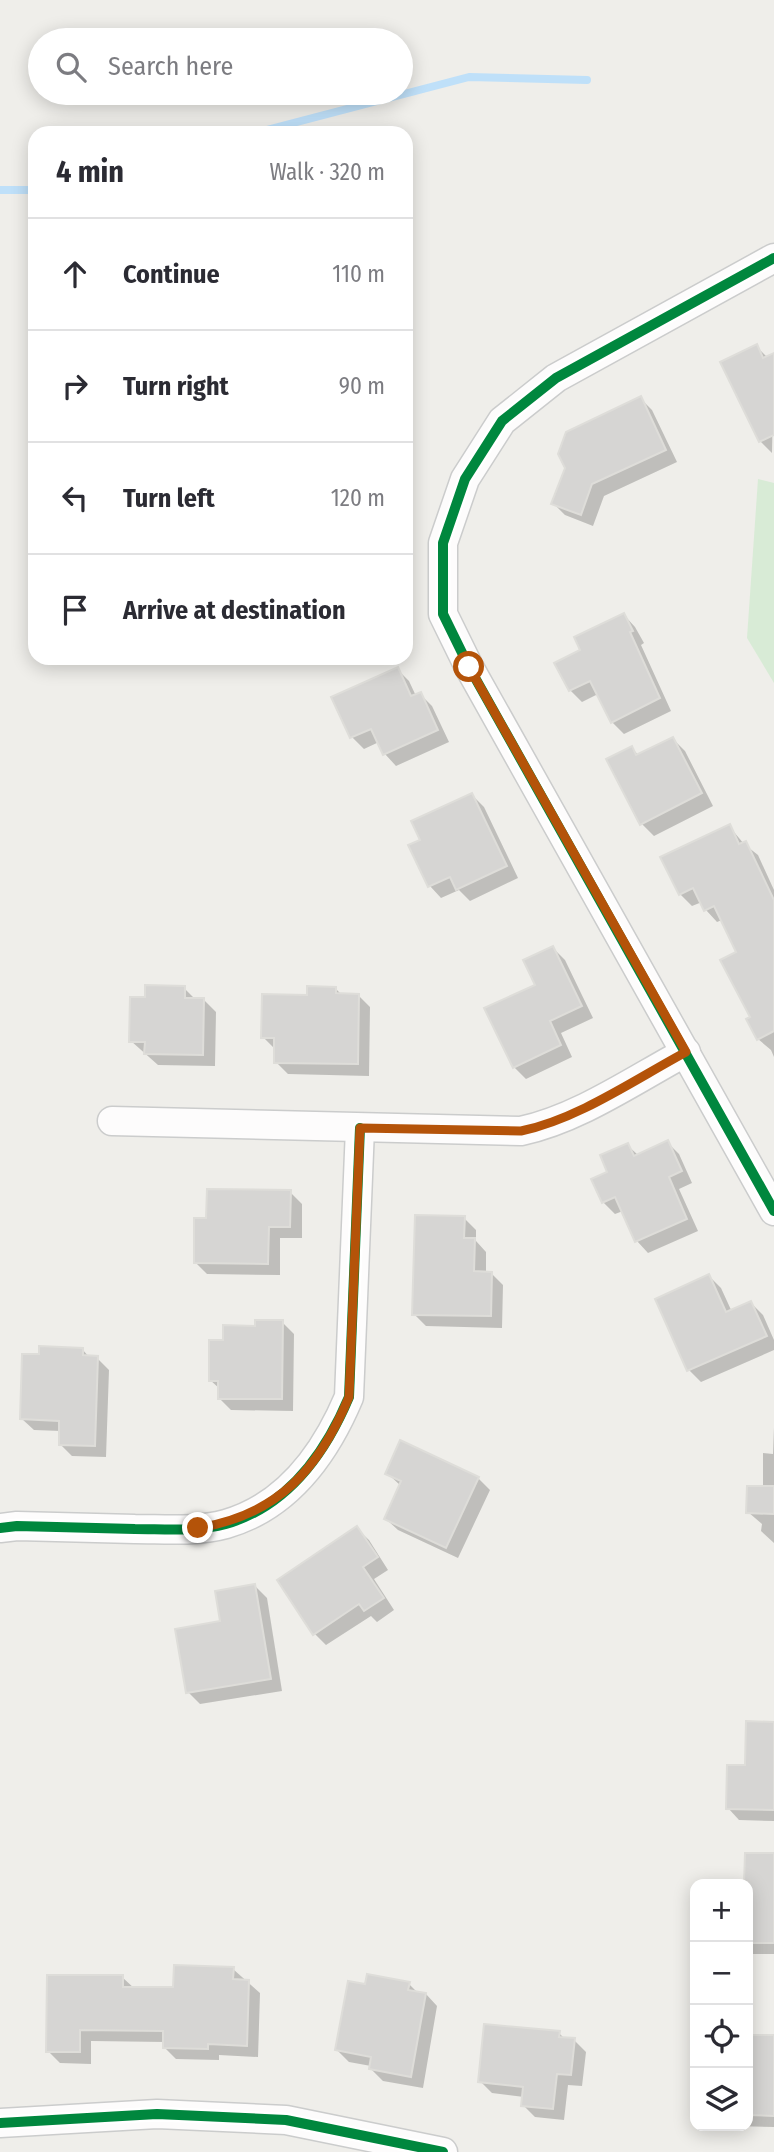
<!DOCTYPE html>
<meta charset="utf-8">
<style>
body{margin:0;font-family:"Fira Sans Condensed",sans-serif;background:#f7f7f7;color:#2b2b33}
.controls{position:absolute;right:21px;bottom:21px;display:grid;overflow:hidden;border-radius:14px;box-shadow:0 4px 18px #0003}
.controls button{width:63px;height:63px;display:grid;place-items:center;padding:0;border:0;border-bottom:2px solid #e1e1e2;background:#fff;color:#2b2b33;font:35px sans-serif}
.stop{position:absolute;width:21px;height:21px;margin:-16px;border:5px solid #b45309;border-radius:50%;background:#fff}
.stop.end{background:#b45309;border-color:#fff;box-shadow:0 2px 7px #0008}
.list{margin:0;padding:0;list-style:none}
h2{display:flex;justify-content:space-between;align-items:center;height:91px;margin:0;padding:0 28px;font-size:30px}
h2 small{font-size:23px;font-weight:400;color:#7c7c81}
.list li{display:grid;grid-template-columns:46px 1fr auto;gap:21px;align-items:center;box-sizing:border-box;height:112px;padding:0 28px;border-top:2px solid #e1e1e2}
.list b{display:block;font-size:26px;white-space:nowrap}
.list em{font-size:23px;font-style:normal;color:#7c7c81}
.icon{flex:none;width:38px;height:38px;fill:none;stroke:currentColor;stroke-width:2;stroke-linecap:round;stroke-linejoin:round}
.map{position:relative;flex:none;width:774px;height:2152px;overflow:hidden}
.search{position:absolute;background:#fff;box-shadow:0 4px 18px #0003;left:28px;top:28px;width:385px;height:77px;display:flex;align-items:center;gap:18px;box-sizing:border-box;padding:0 24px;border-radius:38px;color:#7c7c81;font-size:26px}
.panel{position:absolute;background:#fff;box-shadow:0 4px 18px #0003;left:28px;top:126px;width:385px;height:539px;border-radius:21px}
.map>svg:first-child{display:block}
.green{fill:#d8ebd6}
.shadow{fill:#0003}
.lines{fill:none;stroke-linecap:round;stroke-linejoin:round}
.stream{stroke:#bfe0f9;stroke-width:8}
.building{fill:#d6d5d3;stroke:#deddd9;stroke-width:2}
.minor-casing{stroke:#cbcccc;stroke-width:31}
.minor{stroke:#fdfcfc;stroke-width:28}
.cycleway-casing{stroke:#fff;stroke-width:15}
.cycleway{stroke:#00873e;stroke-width:10}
.route{stroke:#b45309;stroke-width:9}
</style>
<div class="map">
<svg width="774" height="2152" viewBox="0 0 774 2152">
<rect width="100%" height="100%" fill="#efeeea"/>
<path class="green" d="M758,479L774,483V683L747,638Z"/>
<g class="shadow">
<path d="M756,346L768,358L774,355L772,453L760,441Z"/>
<path d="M640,398L652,410L677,462L604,496L593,526L565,515L553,503Z"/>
<path d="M624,615L635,627L644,643L641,645L671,711L624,734L612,722L598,694L582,702L570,690Z"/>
<path d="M304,658H340V659L309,663Z"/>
<path d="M397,669L409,681L416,696L420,694L432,706L449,742L396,766L385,754L379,742L364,749L352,737Z"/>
<path d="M673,739L685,751L713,806L654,836L642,824L632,748L639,756Z"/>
<path d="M472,795L484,807L518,878L470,901L459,890L441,898L430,886L411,846L422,841Z"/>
<path d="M729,826L744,844L758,855L774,890V1057L771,1050L758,1039L738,952L722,920L717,922L706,910L702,902L692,906L680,894Z"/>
<path d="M553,948L565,960L593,1018L561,1033L572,1057L526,1079L514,1067L537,985Z"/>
<path d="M184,988L196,1000H204L216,1012L215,1066L158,1065L131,1041L147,999Z"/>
<path d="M335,988L342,995H358L370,1007L369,1076L288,1074L276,1062V1050L263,1037L308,996Z"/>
<path d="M667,1142L679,1154L692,1183L679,1189L698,1231L648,1253L637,1241L623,1211L615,1214L603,1202L609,1173L627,1145L638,1155Z"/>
<path d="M290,1192L302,1204V1238H280V1275L207,1274L195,1262L208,1220Z"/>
<path d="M464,1218L476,1230V1241L486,1252V1273H491L503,1285L502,1328L426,1326L414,1314Z"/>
<path d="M709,1276L721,1288L732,1312L751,1303L763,1315L774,1340V1350L701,1382L689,1370L657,1300Z"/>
<path d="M282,1322L294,1334L293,1411L231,1410L219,1398L220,1389L210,1380L225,1342L256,1327Z"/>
<path d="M82,1349L90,1358H97L109,1370L106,1457L72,1456L60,1444L61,1431L34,1430L22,1419L40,1356Z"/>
<path d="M774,1427V1543L761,1531L762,1524L748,1512L763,1488V1453L773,1454Z"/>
<path d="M387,1473L478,1478L490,1490L458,1558L398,1530L386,1519L401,1486Z"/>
<path d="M357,1529L369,1540L388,1570L374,1579L394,1610L377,1622L371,1616L326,1645L314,1633Z"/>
<path d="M255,1586L267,1598L282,1691L200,1704L188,1692Z"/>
<path d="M774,1723V1821L739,1820L728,1808L746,1767Z"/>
<path d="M746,1855H774V1954H748Z"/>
<path d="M233,1969L260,1993L258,2057L219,2055V2060L176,2059L164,2047L165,2042L91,2041V2064L60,2063L48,2051L122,1977L135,1989H175Z"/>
<path d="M409,1984L418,1993L426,1994L437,2006L423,2088L383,2081L371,2069V2066L349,2062L337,2050L366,1986Z"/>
<path d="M559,2033L565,2039L574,2040L586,2052L582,2086L568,2085L564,2120L535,2117L523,2105L524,2097L492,2093L480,2081Z"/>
<path d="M748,2037H774V2127L732,2126H748Z"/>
</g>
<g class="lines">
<g class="stream">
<path d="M255,133L469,77L587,80"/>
<path d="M0,190H35"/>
</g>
</g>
<g class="building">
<path d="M757,344L763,358L774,353V435L759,442L720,362Z"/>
<path d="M641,396L666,450L592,484L581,515L551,504L565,468L558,454L566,432Z"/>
<path d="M624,613L633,631L630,632L660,698L611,723L590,681L569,691L554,663L580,650L574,637Z"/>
<path d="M398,667L411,696L421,692L438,730L383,755L371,729L350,738L331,697Z"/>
<path d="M673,737L702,793L640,825L606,759L632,746L636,755Z"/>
<path d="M472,793L507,866L456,890L450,877L428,887L408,845L420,840L411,821Z"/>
<path d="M730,824L739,844L746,841L774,900V1031L757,1040L746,1019L750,1017L720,960L736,952L714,906L704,911L693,888L679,895L660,857Z"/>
<path d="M553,946L582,1006L550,1021L561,1045L513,1068L484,1008L535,985L523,960Z"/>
<path d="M145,985L185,986V998H204L203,1055L144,1054L145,1042H129L130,997H145Z"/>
<path d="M307,986L336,987V993L359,994L358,1064L274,1063V1038H261L262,994L307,995Z"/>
<path d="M668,1140L682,1171L669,1177L687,1219L635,1242L615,1197L602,1203L591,1179L607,1172L600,1155L628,1143L634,1156Z"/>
<path d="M207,1189L291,1190L290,1227H269L268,1264L194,1263V1218H206Z"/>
<path d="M415,1215L465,1216L464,1238H475L474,1271L492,1272L491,1316L412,1315Z"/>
<path d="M709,1274L726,1312L751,1301L767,1336L687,1371L655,1299Z"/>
<path d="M255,1320H283L282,1399H218V1381H209V1340H223V1325L255,1326Z"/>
<path d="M39,1346L83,1348V1355L98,1356L95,1446L59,1445V1421L20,1419L22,1354H39Z"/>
<path d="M400,1440L479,1477L446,1548L384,1519L401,1481L385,1474Z"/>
<path d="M747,1486H774V1514L746,1513Z"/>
<path d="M357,1526L378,1557L363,1567L384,1598L364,1611L359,1604L313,1635L277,1580Z"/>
<path d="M255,1584L271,1679L186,1693L175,1629L220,1621L215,1591Z"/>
<path d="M746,1721L774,1722V1810L726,1809L727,1765H745Z"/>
<path d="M745,1853H774V1943H748V1884H744Z"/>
<path d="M174,1965L234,1967L233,1979L249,1980L247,2046L208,2044V2049L163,2048V2031L80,2030V2052H46L47,1975H123V1987H173Z"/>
<path d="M367,1974L410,1982L408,1990L426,1993L411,2077L369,2069L371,2057L335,2050L348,1981L365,1984Z"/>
<path d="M484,2024L560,2031L559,2037L575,2038L571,2075L557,2074L553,2109L521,2106L523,2087L478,2082Z"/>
<path d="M748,2035H774V2116L748,2115Z"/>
</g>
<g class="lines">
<defs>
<g id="minor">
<path d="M774,258L556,378L502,421L465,479L443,543V614L469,667L774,1211"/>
<path d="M112,1121L521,1131C578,1119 634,1080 686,1052"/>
<path d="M0,1528L17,1526C56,1527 96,1528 135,1529C165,1529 197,1532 226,1524C288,1506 325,1454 349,1397L360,1128"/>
<path d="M0,2123L157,2114L286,2120L443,2152"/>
</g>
</defs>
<use href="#minor" class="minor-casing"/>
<use href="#minor" class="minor"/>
<defs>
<g id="cycleway">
<path d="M774,258L556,378L502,421L465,479L443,543V614L469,667L774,1211"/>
<path d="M0,1528L17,1526C56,1527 96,1528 135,1529C165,1529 197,1532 226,1524C288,1506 325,1454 349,1397L360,1128"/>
<path d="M0,2123L157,2114L286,2120L443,2152"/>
</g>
</defs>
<use href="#cycleway" class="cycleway-casing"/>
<use href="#cycleway" class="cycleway"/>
</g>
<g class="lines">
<path class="route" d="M198,1528C278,1515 319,1469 349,1397L360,1128L521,1131C578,1119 634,1080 686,1052L469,667"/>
</g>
</svg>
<div class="controls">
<button>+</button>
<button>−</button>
<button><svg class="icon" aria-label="locate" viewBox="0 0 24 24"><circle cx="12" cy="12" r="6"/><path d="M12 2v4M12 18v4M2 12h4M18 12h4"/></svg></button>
<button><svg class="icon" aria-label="layers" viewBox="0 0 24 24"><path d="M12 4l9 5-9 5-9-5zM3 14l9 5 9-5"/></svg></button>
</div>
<div class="stop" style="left:469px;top:667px"></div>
<div class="stop end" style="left:198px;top:1528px"></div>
<div class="search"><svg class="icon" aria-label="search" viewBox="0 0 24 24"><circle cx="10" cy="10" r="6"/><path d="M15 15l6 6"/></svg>Search here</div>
<section class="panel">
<h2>4 min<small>Walk · 320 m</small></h2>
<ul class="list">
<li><svg class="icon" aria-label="ahead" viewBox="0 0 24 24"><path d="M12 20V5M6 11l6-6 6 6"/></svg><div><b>Continue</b></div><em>110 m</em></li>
<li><svg class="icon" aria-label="right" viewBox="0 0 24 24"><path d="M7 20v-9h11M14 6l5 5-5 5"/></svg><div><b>Turn right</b></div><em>90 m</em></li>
<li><svg class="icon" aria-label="left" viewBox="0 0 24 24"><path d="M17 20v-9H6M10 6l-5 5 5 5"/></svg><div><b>Turn left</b></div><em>120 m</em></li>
<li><svg class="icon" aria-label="arrive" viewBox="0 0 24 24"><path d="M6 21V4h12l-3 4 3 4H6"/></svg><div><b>Arrive at destination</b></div></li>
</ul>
</section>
</div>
